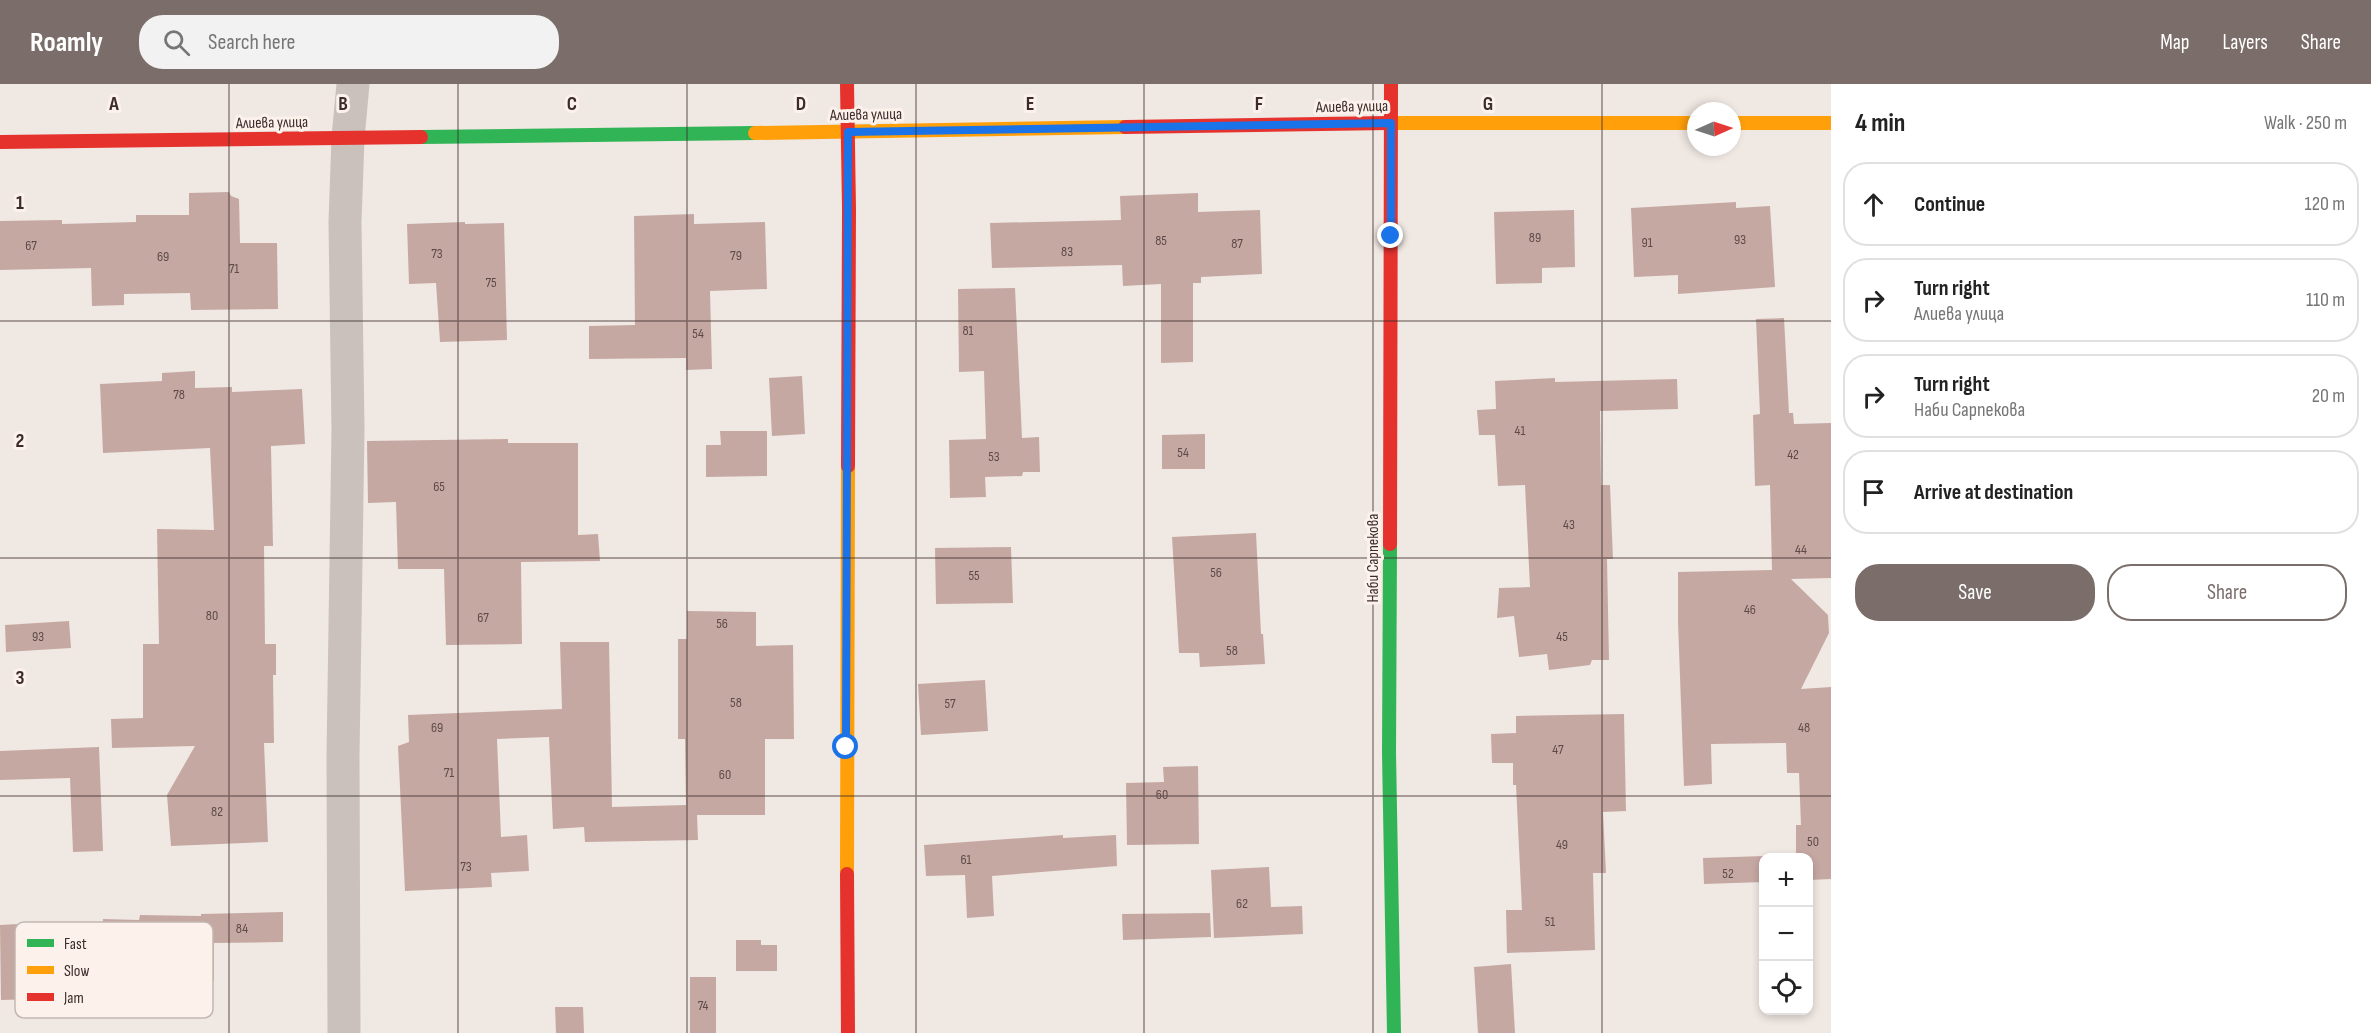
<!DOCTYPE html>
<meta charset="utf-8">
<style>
body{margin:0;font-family:"Sofia Sans Condensed",sans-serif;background:#f2f2f2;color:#222}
.controls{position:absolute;right:18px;bottom:18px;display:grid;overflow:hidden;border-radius:12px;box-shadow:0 3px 9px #0003}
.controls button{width:54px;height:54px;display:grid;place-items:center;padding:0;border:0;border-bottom:2px solid #e0e0e0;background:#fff;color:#222;font:30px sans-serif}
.compass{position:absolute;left:1687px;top:18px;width:54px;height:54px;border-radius:50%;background:#fff;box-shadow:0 3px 9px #0003;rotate:87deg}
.stop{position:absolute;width:18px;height:18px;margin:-14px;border:4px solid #1a73e8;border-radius:50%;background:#fff}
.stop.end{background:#1a73e8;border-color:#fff;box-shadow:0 2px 6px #0008}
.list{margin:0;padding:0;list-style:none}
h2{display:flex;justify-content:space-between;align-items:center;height:78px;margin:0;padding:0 24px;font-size:26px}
h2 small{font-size:20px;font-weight:400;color:#767676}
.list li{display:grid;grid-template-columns:39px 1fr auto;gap:18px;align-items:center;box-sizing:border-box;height:84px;margin:0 12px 12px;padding:0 12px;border:2px solid #e0e0e0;border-radius:24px}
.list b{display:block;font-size:22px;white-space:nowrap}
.list p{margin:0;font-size:20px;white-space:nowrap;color:#767676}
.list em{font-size:20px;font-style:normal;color:#767676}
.actions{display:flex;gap:12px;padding:18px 24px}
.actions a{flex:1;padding:14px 0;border:2px solid #7b6e6a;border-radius:24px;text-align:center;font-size:21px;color:#7b6e6a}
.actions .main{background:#7b6e6a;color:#fff}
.icon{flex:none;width:33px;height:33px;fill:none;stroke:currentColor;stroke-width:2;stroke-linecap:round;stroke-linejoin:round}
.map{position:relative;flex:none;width:1831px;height:949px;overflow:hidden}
header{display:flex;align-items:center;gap:36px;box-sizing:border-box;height:84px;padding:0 30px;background:#7b6e6a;color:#fff}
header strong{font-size:28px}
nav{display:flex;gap:33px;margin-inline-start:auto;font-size:21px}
.search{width:420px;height:54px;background:#f2f2f2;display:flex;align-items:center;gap:15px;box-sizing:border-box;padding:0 21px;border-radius:24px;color:#767676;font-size:22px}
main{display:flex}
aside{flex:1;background:#fff}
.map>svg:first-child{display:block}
.building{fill:#c6a8a3}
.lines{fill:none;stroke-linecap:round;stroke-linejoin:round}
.street{stroke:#cac1bc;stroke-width:33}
.fast{stroke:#30b455;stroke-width:14}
.slow{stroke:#ff9f0a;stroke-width:14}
.jam{stroke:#e5322d;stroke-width:14}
.route{stroke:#1a73e8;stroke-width:8}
.grid{fill:none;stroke:#3c2c29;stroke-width:1.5;stroke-opacity:0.55}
.labels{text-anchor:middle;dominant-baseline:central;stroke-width:6;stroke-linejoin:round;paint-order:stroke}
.number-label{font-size:14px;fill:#5e4b48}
.street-label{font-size:16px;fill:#3c2c29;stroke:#fcf2eb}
.key{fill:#fcf2eb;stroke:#c2b7b1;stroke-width:1.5}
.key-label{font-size:16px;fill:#3c2c29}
.grid-label{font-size:20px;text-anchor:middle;font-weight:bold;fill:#3c2c29;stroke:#fcf2eb;stroke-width:6;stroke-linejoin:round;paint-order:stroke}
</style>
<header>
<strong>Roamly</strong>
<div class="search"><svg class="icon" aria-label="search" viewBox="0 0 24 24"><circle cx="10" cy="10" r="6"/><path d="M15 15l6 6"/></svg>Search here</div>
<nav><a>Map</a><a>Layers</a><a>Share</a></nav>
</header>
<main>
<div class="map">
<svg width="1831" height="949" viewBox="0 0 1831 949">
<rect width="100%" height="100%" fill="#f0e8e3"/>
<g class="building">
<path d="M229,108L231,112L239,115L240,159H277L278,225L191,226L190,209L124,210V221L92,222L91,184L0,186V137L62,136V140L136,138V131H189V109Z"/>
<path d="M1198,109V128L1260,126L1262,190L1201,193V199H1193V278L1161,279V200L1123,202L1122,181L992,184L990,139L1121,136L1120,112Z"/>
<path d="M1736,118V124L1770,122L1775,203L1678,210V191L1634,193L1631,124Z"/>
<path d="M1574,126L1575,183L1542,184V199L1496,200L1494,128Z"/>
<path d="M694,130V140L765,138L767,205L710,207L712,285L686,286V274L589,275V242L635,241L634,132Z"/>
<path d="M465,138V140L504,139L507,256L440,258L436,199L409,200L407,140Z"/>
<path d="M1015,204L1022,354L1039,353L1040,388H1023L1022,392L985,393L986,413L950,414L949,356L986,355L984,287L959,288L958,205Z"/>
<path d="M1784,234L1789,329H1793L1794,340L1831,339V494L1791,495L1828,531L1829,549L1801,605L1831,603V795L1809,796V774H1764V798L1704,800L1703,774L1796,771V741H1801L1799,689H1787L1786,659L1711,660L1712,700L1684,702L1678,538V488L1772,486L1770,401L1755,402L1753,331L1760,330L1756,235Z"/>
<path d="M195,287V304L232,303V308L302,305L305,360L271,362L273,462H264L265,560H276V591H273L274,659H264L268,758L171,762L167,711L195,662L112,664L111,635L143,634V560H159L157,445L214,446L210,364L103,369L100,300L162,297V289Z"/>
<path d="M802,292L805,350L772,352L769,294Z"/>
<path d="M1555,294V298L1677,295L1678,325L1600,327L1601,401H1610L1613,475H1607L1609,576H1592L1590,581L1549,586L1547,570L1519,573L1514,532L1497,534L1499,504L1530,503L1525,401L1498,402L1495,351H1479L1477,326L1496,325L1495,297Z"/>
<path d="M720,347H767V392L706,393V361H721Z"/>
<path d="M1205,350V385H1162V351Z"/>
<path d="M508,355V359H578V451L598,450L600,477L521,478L522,560L446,561L444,485H398L396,418L368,419L367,357Z"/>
<path d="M1256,449L1261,550H1263L1265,580L1200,583L1199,569H1179L1172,453Z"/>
<path d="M1011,463L1013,519L936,520L935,464Z"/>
<path d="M687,527L756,528V562L793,561L794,655H765V731H697L698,756L585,758L584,743L553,745L549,653L497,655L501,753L527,751L529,787L491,789L492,803L405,807L398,662L409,658L408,631L562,625L560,558H609L612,723L686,721L685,655H678V555H687Z"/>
<path d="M69,537L71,564L6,568L5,541Z"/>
<path d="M985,596L988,647L921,651L918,600Z"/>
<path d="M1624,630L1626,727L1603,728L1606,789H1593L1595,866L1507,869L1506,826H1522L1516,701H1513V679H1492L1491,650L1516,649V632Z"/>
<path d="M99,663L103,767L73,768L70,694L0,696V667Z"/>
<path d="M1198,682L1199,760L1127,761L1126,699L1164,698L1163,683Z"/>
<path d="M1063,751V754L1116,751L1117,782L992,792L994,832L967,834L965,791L926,792L924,761Z"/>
<path d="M1269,783L1271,823L1302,822L1303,850L1214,854L1211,786Z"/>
<path d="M283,828V858L214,859V897L124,896V867L102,866L103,835L139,836L140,831L201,832V830Z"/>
<path d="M1210,829L1211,853L1123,856L1122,830Z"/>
<path d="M37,839L40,915L1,916L0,841Z"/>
<path d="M736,856H761V861H777V887H736Z"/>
<path d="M1511,880L1515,949H1478L1474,883Z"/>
<rect x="690" y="893" width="26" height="56"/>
<path d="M555,923H583L584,949H556Z"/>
</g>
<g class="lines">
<path class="street" d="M344,949L343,672L348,346L345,138L348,54L353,0"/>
<g class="fast">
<path d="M421,53L755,49"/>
<path d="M1390,460L1389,669L1394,949"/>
</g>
<g class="slow">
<path d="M1390,39H1696"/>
<path d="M1732,39H1831"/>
<path d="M755,49L1125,43"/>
<path d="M847,790L848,382"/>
</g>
<g class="jam">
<path d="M847,0L849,124L848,382"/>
<path d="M1125,43L1390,39"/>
<path d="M0,58L421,53"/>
<path d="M1390,460L1391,0"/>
<path d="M847,790L848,949"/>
</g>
</g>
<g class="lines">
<path class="route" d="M846,663L848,48L1391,39V152"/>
</g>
<path class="grid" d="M229,0V949M458,0V949M687,0V949M916,0V949M1144,0V949M1373,0V949M1602,0V949M0,237H1831M0,474H1831M0,712H1831"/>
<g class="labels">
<g class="number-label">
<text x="1535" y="153">89</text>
<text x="1740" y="155">93</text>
<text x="1161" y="156">85</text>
<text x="1647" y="158">91</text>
<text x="1237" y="159">87</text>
<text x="31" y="161">67</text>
<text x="1067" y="167">83</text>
<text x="437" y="169">73</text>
<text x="736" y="171">79</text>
<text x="163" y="172">69</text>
<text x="234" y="184">71</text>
<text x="491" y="198">75</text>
<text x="968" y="246">81</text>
<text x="698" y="249">54</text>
<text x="179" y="310">78</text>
<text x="1520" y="346">41</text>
<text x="1183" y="368">54</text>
<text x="1793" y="370">42</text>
<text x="994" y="372">53</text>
<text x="439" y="402">65</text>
<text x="1569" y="440">43</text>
<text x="1801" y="465">44</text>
<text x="1216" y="488">56</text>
<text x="974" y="491">55</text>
<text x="1750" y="525">46</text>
<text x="212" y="531">80</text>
<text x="483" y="533">67</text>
<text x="722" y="539">56</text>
<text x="38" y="552">93</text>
<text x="1562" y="552">45</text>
<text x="1232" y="566">58</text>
<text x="736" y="618">58</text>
<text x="950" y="619">57</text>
<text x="437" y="643">69</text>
<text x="1804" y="643">48</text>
<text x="1558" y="665">47</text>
<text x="449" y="688">71</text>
<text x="725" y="690">60</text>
<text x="1162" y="710">60</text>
<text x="217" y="727">82</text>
<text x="1813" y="757">50</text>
<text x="1562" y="760">49</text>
<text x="966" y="775">61</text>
<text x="466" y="782">73</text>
<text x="1728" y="789">52</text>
<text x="1242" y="819">62</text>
<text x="1550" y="837">51</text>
<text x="242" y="844">84</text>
<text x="703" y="921">74</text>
</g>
<g class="street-label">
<text transform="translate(1352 23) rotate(-1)">Алиева улица</text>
<text transform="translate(866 31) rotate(-1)">Алиева улица</text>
<text transform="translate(272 39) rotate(-1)">Алиева улица</text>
<text transform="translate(1373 474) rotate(-90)">Наби Сарпекова</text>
</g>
</g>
<rect x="15" y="838" width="198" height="96" rx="9" class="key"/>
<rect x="27" y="855" width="27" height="8" fill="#30b455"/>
<rect x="27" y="882" width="27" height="8" fill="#ff9f0a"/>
<rect x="27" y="909" width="27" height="8" fill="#e5322d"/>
<g class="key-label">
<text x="64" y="865">Fast</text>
<text x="64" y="892">Slow</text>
<text x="64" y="919">Jam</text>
</g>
<g class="grid-label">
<text x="114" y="26">A</text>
<text x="343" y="26">B</text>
<text x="572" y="26">C</text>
<text x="801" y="26">D</text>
<text x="1030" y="26">E</text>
<text x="1259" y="26">F</text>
<text x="1488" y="26">G</text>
<text x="20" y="125">1</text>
<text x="20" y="363">2</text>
<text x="20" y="600">3</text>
</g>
</svg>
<div class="controls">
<button>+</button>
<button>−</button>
<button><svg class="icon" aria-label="locate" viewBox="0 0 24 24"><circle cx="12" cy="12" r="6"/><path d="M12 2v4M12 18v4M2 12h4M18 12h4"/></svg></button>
</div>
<svg class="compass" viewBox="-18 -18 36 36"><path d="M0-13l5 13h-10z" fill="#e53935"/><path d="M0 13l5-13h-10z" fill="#767676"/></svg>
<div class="stop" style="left:846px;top:663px"></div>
<div class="stop end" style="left:1391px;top:152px"></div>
</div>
<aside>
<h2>4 min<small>Walk · 250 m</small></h2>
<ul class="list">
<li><svg class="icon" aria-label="ahead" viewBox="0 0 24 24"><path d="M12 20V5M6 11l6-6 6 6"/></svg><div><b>Continue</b></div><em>120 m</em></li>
<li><svg class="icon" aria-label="right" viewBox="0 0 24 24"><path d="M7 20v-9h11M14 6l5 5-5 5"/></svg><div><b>Turn right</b><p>Алиева улица</p></div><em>110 m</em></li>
<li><svg class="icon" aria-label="right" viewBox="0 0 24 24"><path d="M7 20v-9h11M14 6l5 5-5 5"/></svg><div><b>Turn right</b><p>Наби Сарпекова</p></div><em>20 m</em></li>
<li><svg class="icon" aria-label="arrive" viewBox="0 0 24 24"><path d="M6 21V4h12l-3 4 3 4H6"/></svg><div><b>Arrive at destination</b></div></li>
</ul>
<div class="actions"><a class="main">Save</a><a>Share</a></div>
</aside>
</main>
